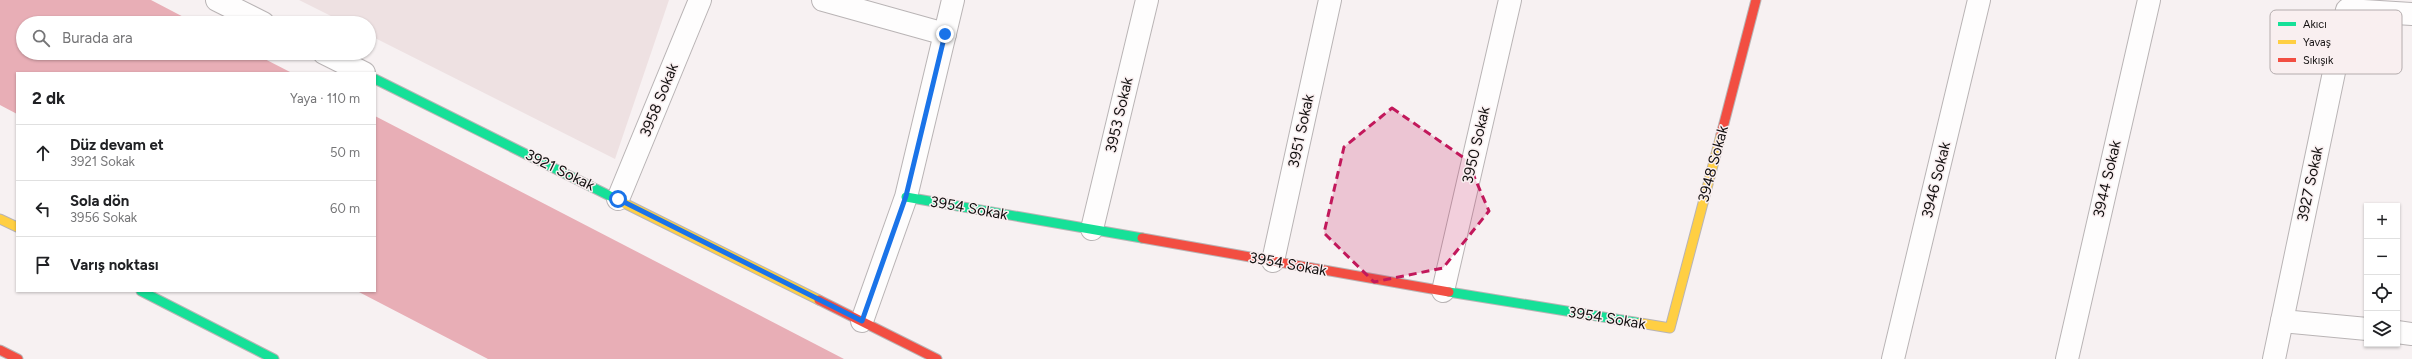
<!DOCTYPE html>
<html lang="tr">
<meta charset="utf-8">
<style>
body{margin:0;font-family:Figtree,sans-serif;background:#f6f6f6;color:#202124}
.controls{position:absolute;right:12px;bottom:12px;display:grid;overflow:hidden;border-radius:0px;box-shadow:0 1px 3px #0004}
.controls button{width:36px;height:36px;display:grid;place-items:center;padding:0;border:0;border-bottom:1px solid #e0e0e0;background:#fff;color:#202124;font:20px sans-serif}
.stop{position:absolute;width:12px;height:12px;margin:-9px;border:3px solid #1a73e8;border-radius:50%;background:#fff}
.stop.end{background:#1a73e8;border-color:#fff;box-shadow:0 1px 4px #0008}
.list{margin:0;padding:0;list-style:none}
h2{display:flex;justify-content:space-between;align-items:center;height:52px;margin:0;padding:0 16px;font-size:17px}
h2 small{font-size:13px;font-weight:400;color:#757577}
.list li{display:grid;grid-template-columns:26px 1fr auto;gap:12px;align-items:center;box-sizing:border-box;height:56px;padding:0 16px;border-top:1px solid #e0e0e0}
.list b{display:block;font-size:15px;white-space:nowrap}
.list p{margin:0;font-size:13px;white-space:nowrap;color:#757577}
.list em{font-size:13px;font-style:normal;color:#757577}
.icon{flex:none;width:22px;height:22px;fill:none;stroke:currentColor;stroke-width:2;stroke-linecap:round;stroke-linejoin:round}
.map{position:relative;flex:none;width:2412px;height:359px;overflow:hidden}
.search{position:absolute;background:#fff;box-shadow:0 1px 3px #0004;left:16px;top:16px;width:360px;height:44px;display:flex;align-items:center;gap:10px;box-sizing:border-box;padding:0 14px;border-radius:22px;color:#757577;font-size:15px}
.panel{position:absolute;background:#fff;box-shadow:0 1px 3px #0004;left:16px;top:72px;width:360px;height:220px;border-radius:0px}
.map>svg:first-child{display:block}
.built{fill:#eee1e2}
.water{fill:#e8aeb6}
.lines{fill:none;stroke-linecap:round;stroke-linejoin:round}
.street-casing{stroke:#b9b4b5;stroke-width:24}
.fast-casing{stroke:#b9b4b5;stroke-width:11}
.slow-casing{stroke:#b9b4b5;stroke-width:11}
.jam-casing{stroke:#b9b4b5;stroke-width:11}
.street{stroke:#fefdfd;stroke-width:22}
.fast{stroke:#16e098;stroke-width:9}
.slow{stroke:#ffcf43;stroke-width:9}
.jam{stroke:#f24e42;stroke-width:9}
.route{stroke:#1a73e8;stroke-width:5}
.marked{fill:#c2185b;fill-opacity:0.2;stroke:#c2185b;stroke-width:3;stroke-dasharray:8 5;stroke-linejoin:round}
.labels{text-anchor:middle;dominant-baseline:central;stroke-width:3;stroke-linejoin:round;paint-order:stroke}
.street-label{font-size:15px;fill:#131010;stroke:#f9eff0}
.key{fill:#f9eff0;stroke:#b4acad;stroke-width:1}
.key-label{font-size:11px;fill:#131010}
</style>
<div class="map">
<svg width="2412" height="359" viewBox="0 0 2412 359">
<rect width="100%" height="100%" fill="#f7f1f2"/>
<path class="built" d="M299,0H669L615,159L369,35V23H345Z"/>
<g class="water">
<path d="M0,0H151L195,23H23V53H253L292,73H17V114L0,105Z"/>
<path d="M375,116L844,359H488L357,291H375Z"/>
</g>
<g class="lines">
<defs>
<g id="street">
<path d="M217,0L263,23"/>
<path d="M823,0L945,34"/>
<path d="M324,53L364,73"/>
<path d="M618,199L700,0"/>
<path d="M1092,229L1147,0"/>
<path d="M1273,261L1330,0"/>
<path d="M1443,291L1510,0"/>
<path d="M862,321L906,197L953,0"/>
<path d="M2282,321L2367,329"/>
<path d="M2397,332L2412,334"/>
<path d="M1893,359L1979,0"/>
<path d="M2067,359L2149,0"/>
<path d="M2274,359L2347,10L2412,14"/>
</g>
<g id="fast">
<path d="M375,79L624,203"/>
<path d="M906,197L1142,238"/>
<path d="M141,291L274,359"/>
<path d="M1449,292L1640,323"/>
</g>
<g id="slow">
<path d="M624,203L819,300"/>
<path d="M0,219L17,227"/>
<path d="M1640,323L1670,328L1721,135"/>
</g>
<g id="jam">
<path d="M1721,135L1756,0"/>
<path d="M1142,238L1449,292"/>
<path d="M819,300L937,359"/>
<path d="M0,350L18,359"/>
</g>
</defs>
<use href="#street" class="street-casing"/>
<use href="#fast" class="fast-casing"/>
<use href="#slow" class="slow-casing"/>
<use href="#jam" class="jam-casing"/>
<use href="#street" class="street"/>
<use href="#fast" class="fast"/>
<use href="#slow" class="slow"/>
<use href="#jam" class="jam"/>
</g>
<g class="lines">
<path class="route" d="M618,199L862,321L906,196L945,34"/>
</g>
<path class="marked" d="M1392,108L1467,160L1489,211L1443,268L1374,282L1324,233L1344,147Z"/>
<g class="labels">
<g class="street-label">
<text transform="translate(659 100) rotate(-68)">3958 Sokak</text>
<text transform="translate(1119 115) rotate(-77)">3953 Sokak</text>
<text transform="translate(1301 131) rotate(-78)">3951 Sokak</text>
<text transform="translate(1476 145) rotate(-77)">3950 Sokak</text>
<text transform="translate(1713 164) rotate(-75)">3948 Sokak</text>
<text transform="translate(560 170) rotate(26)">3921 Sokak</text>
<text transform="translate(2107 179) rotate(-77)">3944 Sokak</text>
<text transform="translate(1936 180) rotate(-76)">3946 Sokak</text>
<text transform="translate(2310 184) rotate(-78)">3927 Sokak</text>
<text transform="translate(969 208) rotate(10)">3954 Sokak</text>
<text transform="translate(1288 264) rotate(10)">3954 Sokak</text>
<text transform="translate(1607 318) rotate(9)">3954 Sokak</text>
</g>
</g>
<rect x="2270" y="10" width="132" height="64" rx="6" class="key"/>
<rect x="2278" y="22" width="18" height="4" fill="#16e098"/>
<rect x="2278" y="40" width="18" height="4" fill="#ffcf43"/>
<rect x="2278" y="58" width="18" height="4" fill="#f24e42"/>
<g class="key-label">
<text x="2303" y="28">Akıcı</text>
<text x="2303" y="46">Yavaş</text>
<text x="2303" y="64">Sıkışık</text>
</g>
</svg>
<div class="controls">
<button>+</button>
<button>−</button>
<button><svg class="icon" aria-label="locate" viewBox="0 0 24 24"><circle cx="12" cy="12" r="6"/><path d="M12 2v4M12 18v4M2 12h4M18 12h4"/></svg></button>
<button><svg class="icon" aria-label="layers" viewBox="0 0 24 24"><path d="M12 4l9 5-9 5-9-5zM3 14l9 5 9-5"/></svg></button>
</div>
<div class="stop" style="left:618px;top:199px"></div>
<div class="stop end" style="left:945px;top:34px"></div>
<div class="search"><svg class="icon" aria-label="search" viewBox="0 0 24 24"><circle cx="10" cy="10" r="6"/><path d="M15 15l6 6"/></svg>Burada ara</div>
<section class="panel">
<h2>2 dk<small>Yaya · 110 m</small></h2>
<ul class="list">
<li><svg class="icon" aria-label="ahead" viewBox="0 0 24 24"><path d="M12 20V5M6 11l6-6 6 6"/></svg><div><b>Düz devam et</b><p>3921 Sokak</p></div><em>50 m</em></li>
<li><svg class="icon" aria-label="left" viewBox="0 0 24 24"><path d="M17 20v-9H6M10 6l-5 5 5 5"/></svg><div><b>Sola dön</b><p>3956 Sokak</p></div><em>60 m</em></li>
<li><svg class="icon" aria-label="arrive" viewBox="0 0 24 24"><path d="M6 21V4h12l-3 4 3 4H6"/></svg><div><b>Varış noktası</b></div></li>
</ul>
</section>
</div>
